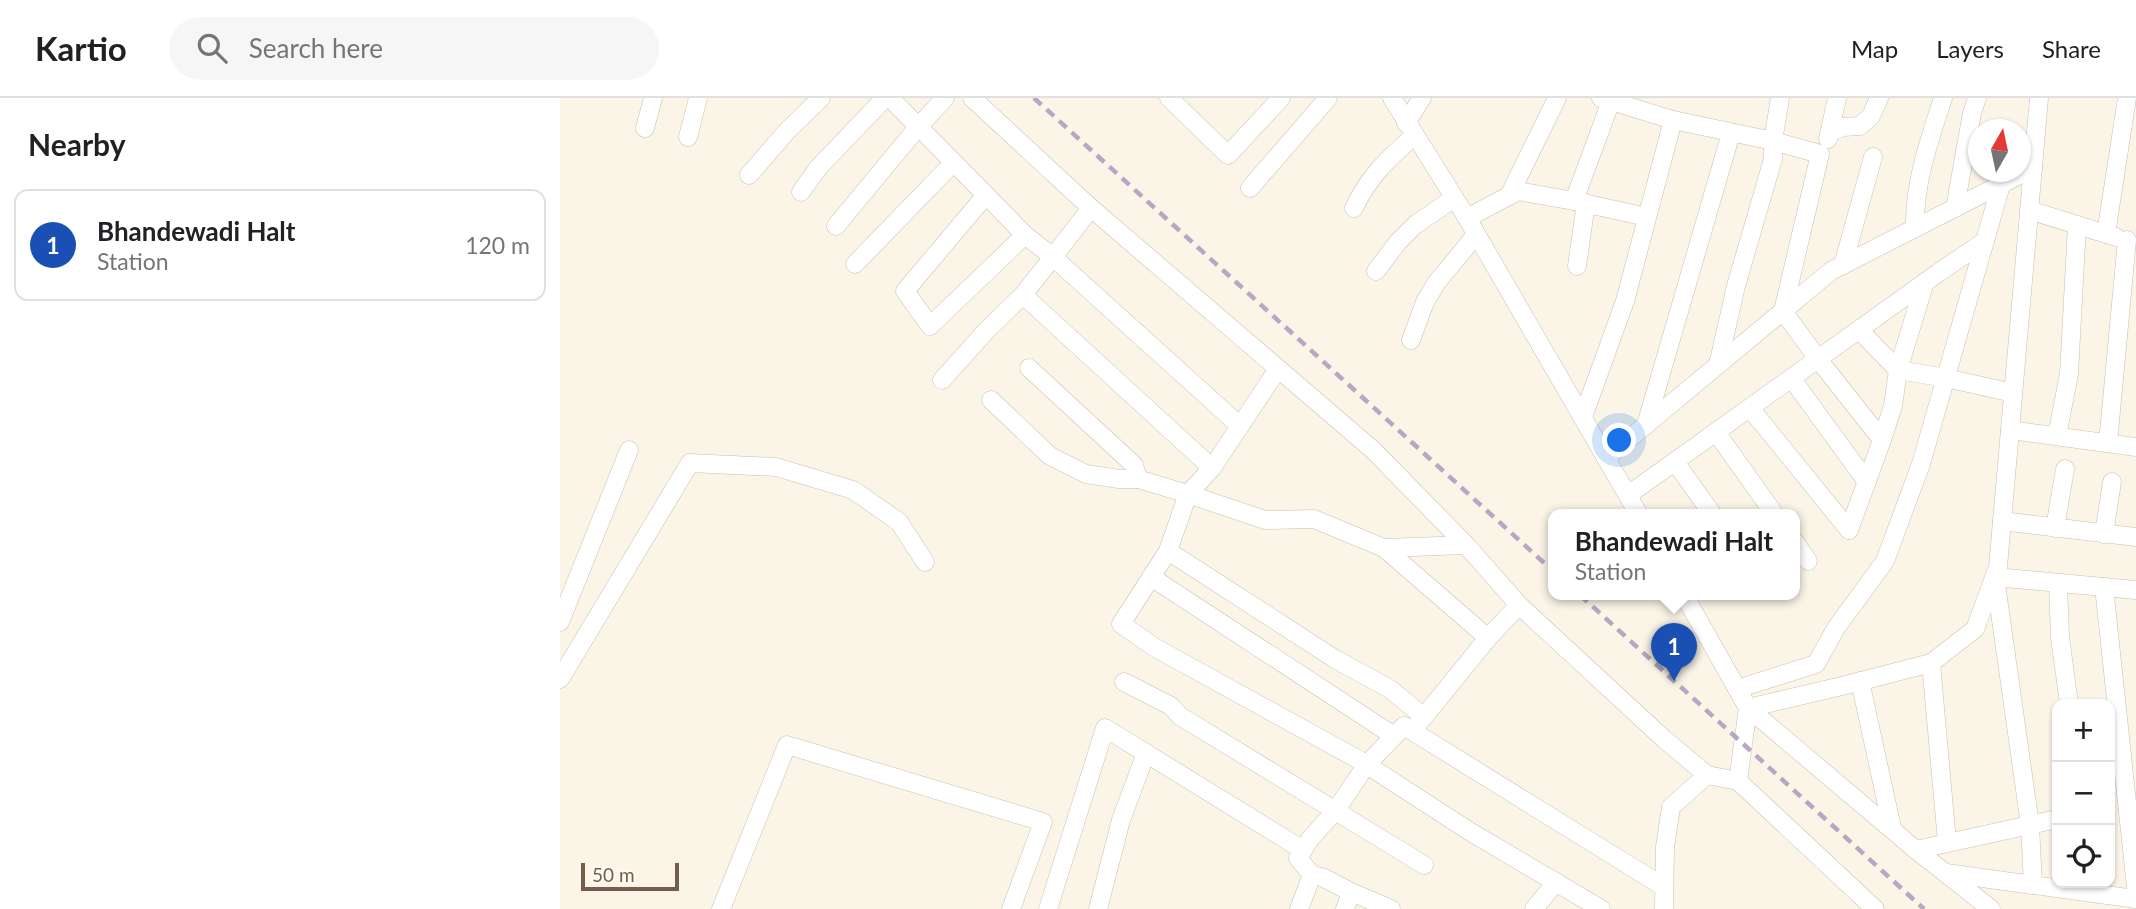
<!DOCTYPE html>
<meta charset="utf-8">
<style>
body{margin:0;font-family:Lato,sans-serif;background:#f6f6f6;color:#202124}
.controls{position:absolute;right:21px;bottom:21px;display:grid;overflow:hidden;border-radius:14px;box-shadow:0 2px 5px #0004}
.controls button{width:63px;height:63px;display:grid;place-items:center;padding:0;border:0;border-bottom:2px solid #e0e0e0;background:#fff;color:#202124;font:35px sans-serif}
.compass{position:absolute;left:1408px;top:21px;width:63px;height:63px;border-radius:50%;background:#fff;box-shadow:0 2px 5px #0004;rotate:9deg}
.scale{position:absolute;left:21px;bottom:18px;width:98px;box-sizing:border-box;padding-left:7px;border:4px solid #745d4d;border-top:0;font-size:19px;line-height:24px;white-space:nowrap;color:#745d4d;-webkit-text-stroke:5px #fef9ee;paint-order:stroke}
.you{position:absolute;left:1060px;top:343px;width:24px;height:24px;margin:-18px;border:5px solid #fff;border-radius:50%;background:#1a73e8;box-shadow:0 0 0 10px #1a73e833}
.badge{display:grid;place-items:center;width:46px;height:46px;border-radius:50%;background:#764939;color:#fff;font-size:23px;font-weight:700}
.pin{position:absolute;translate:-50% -58px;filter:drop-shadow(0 2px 4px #0008)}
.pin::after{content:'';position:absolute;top:37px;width:24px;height:21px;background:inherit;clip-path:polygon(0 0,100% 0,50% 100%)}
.popup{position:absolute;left:988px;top:411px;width:252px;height:91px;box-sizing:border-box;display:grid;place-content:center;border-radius:14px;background:#fff;filter:drop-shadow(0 2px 5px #0005);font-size:23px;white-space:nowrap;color:#757577}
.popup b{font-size:26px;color:#202124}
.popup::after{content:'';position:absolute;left:50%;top:100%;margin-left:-14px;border:14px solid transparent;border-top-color:#fff}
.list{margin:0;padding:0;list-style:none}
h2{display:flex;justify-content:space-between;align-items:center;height:91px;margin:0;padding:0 28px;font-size:30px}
h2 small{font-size:23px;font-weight:400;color:#757577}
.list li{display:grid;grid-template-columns:46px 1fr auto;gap:21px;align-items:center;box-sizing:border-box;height:112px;margin:0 14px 14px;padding:0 14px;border:2px solid #e0e0e0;border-radius:14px}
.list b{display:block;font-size:26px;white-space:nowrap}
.list p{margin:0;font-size:23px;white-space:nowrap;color:#757577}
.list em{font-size:23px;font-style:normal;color:#757577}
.icon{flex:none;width:38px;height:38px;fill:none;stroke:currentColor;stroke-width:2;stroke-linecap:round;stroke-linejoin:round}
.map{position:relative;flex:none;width:1576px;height:811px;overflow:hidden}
header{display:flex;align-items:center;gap:42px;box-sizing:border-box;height:98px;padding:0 35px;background:#fff;border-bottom:2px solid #e0e0e0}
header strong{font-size:33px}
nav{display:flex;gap:38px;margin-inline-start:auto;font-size:24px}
.search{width:490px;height:63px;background:#f6f6f6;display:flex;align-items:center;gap:18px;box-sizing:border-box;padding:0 24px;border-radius:38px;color:#757577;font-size:26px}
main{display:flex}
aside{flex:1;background:#fff}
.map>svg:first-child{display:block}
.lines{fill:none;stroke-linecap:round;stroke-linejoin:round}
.minor-casing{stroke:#cdbdae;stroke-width:19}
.minor{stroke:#fff;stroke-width:18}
.rail{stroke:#b8a6c5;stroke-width:4.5;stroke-dasharray:10 7;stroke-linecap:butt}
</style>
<header>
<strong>Kartio</strong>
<div class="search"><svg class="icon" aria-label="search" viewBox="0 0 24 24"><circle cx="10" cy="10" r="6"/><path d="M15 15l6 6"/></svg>Search here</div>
<nav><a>Map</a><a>Layers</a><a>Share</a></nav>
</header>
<main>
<aside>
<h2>Nearby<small></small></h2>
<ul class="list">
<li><span class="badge" style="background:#1a4fb4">1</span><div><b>Bhandewadi Halt</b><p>Station</p></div><em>120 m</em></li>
</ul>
</aside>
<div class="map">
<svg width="1576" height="811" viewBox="0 0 1576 811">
<rect width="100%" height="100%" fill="#fbf5e8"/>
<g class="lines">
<defs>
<g id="minor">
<path d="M330,0L426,97L345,193L370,228L465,137L493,159L531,110"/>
<path d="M412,0L531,110L813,352L906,447L959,507L1104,641L1147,677L1178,683"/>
<path d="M609,0L668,57L721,0"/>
<path d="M832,0L907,120L1079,417"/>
<path d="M1041,0L1113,22L1213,43L1260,56L1223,213L1258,261L1322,342"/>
<path d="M846,25L862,0"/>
<path d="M85,30L93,0"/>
<path d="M1270,34L1283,29L1300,28L1311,18L1319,0"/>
<path d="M128,39L138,0"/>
<path d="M1268,41L1277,0"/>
<path d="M189,77L227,33L261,0"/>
<path d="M690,90L768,0"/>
<path d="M241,94L258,70L325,0"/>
<path d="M426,97L465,137"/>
<path d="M949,98L997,0"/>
<path d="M1014,103L1051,3"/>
<path d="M794,110C809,78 828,61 854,38"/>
<path d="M1395,110L1412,15L1417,0"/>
<path d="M1469,112L1556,139"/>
<path d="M907,120L958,93L1014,103L1087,119"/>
<path d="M276,128L358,29L385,0"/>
<path d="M1355,130C1354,85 1369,43 1383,0"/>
<path d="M1546,136L1567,0"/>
<path d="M295,166L393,65"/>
<path d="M1283,167L1313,59"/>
<path d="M1017,168L1026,105"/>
<path d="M816,173L838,144L855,127L894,100"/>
<path d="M463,197L652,370"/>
<path d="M1299,232L1338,272L1386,280L1453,295"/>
<path d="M851,242L865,204L877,184L916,137"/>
<path d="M1158,267L1176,188L1213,61V43L1220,0"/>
<path d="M469,270L574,367L578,381"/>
<path d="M718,271L652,370L628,396L705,422L754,421L824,450L906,447"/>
<path d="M1232,281L1307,384"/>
<path d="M382,282L426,233L463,197L493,159L680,328"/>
<path d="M431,302L490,358L526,376L559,381H578L628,396L608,453L561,526L594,549L801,663L909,733L1041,811"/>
<path d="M1190,310L1289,432"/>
<path d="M1023,319L1065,203L1113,22"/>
<path d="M1086,327L1171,35"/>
<path d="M1450,332L1576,349"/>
<path d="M1156,334L1215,417"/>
<path d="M1497,338L1509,276L1517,127"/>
<path d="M1548,345L1567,142"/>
<path d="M1046,360L1271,173L1473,70"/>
<path d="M1115,364L1153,417"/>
<path d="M1068,397L1378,175L1425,143"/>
<path d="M1442,423L1576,439"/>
<path d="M1495,430L1505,371"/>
<path d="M1289,432L1322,342L1333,308L1338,272L1365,184"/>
<path d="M1544,436L1552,384"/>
<path d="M1235,444L1248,463"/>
<path d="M824,450L928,540L858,626"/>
<path d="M608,453L775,561L830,591L864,619"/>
<path d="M591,479L834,638"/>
<path d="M1498,485L1500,539L1509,606"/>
<path d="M1544,489L1576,789"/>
<path d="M1124,497L1188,610L1356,752"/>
<path d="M0,524L69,352"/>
<path d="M928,540L959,507"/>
<path d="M1371,565L1387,744"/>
<path d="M0,581L130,365L216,369L293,392L339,424L365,464"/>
<path d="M1300,583L1332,730"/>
<path d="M564,584L611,608L620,618L864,767"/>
<path d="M1177,591L1256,566L1276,530L1325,463L1361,366L1441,87"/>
<path d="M1188,610L1286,587L1371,565L1415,531L1438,469L1479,0"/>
<path d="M1188,610L1178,683L1315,811"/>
<path d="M1386,775L1576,801"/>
<path d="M1473,787L1470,727L1435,479L1576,492"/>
<path d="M161,811L227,647L483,724L451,811"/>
<path d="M488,811L545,630L743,752"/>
<path d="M538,811L561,722L586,655"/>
<path d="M739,811L752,777"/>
<path d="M785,811L791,794"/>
<path d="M831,811L791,794L762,779L752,777L738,760L750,741L776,712L807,666L844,628L1104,789"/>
<path d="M974,811L996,784"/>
<path d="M1104,811L1105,749L1111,709L1147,677"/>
<path d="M1431,811L1356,752L1497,721"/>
</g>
</defs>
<use href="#minor" class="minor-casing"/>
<use href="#minor" class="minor"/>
<g class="rail">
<path d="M474,0L993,473"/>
<path d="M1020,497L1364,811"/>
</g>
</g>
</svg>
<div class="controls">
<button>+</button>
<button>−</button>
<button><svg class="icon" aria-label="locate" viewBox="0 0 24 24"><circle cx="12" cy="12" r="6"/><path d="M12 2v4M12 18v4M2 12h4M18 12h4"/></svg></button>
</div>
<svg class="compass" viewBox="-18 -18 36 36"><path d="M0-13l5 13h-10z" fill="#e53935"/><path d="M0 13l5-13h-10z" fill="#757577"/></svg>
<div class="scale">50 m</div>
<div class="you"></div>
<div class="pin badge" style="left:1114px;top:583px;background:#1a4fb4">1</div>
<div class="popup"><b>Bhandewadi Halt</b>Station</div>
</div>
</main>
